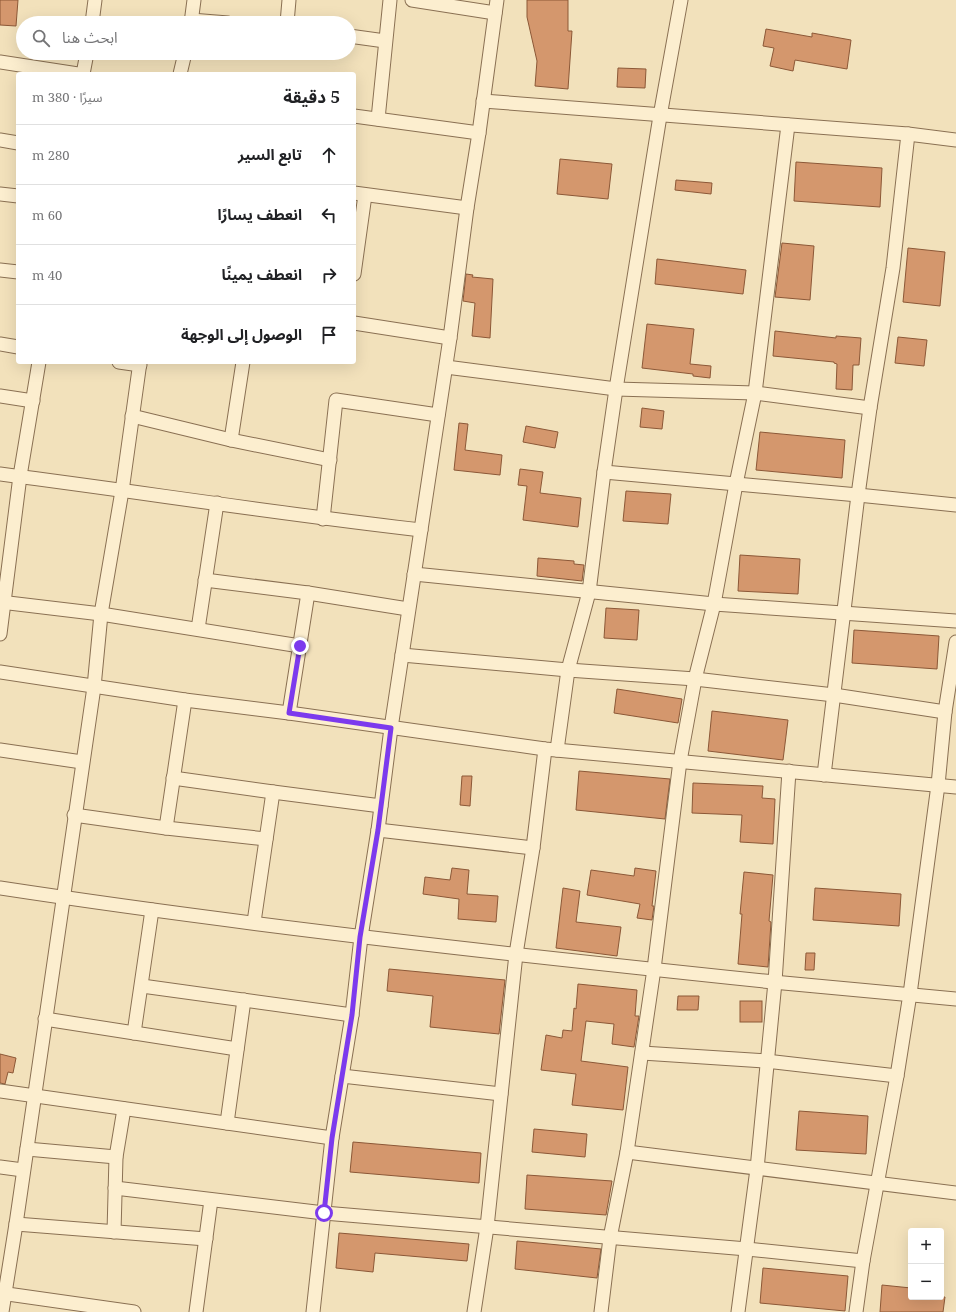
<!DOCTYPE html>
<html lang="ar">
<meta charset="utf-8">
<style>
body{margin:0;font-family:"Noto Serif","Noto Sans Arabic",serif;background:#f6f6f6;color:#202124;direction:rtl}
.controls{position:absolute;right:12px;bottom:12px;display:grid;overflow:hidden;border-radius:4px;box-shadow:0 4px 16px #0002}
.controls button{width:36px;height:36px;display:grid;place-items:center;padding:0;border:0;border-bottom:1px solid #e0e0e0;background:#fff;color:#202124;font:20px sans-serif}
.stop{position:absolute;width:12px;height:12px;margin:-9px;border:3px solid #7c3aed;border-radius:50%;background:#fff}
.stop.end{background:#7c3aed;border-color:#fff;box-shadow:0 1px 4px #0008}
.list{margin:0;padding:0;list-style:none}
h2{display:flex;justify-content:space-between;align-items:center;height:52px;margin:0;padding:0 16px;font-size:17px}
h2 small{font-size:13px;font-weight:400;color:#757577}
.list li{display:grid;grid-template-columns:26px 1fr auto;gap:12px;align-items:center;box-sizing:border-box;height:60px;padding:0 16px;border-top:1px solid #e0e0e0}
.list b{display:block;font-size:15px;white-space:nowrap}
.list em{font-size:13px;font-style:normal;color:#757577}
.icon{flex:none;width:22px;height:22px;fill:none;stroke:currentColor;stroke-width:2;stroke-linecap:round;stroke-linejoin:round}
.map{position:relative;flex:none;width:956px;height:1312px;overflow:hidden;direction:ltr}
.search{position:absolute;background:#fff;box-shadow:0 4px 16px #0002;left:16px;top:16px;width:340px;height:44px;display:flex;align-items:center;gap:10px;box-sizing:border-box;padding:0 14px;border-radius:22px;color:#757577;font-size:15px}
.panel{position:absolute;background:#fff;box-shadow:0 4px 16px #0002;left:16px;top:72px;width:340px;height:292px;border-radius:4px;direction:rtl}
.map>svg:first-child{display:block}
.building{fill:#d4976d;stroke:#8c5837}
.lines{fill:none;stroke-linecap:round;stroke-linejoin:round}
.minor-casing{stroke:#8a7053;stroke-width:15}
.minor{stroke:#fceecf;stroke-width:13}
.route{stroke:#7c3aed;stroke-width:5}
</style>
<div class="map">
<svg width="956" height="1312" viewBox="0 0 956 1312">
<rect width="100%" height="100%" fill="#f2e1bb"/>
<g class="building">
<path d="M0,0H18L16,26L0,25Z"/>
<path d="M527,0H568V31H572L568,89L535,86L537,61L527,17Z"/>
<path d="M766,29L812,37V33L851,40L847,69L795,60L793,71L770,66L774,48L763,46Z"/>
<path d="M618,68L646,69L645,88L617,87Z"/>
<path d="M560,159L612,164L608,199L557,194Z"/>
<path d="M796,162L882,168L880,207L794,201Z"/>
<path d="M676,180L712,183L711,194L675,190Z"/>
<path d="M782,243L814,246L810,300L775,297Z"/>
<path d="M908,248L945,252L940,306L903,302Z"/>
<path d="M657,259L746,270L743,294L655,284Z"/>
<path d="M466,274L473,275L472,277L493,279L490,338L472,336L475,303L463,301Z"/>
<path d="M647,324L694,329L690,364L711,366L710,378L693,376V374L642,368Z"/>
<path d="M775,331L836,338V336L861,338L859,365H853L852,390L836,389L837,364L834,363V362L773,356Z"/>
<path d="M898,337L927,340L924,366L895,363Z"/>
<path d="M642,408L664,411L662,429L640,427Z"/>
<path d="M459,423L468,424L465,450L502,455L500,475L454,470Z"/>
<path d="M526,426L558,432L555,448L523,442Z"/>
<path d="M760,432L845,440L842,478L756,470Z"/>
<path d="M520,469L543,472L540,493L581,498L578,527L523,520L527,486L518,485Z"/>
<path d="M626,491L671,494L668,524L623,521Z"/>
<path d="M740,555L800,559L798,594L738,591Z"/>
<path d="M538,558L574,561V564L584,565L582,581L537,576Z"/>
<path d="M606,608L639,610L637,640L604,638Z"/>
<path d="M854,630L939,636L937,669L852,663Z"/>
<path d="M617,689L682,699L678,723L614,713Z"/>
<path d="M712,711L788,720L783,760L708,751Z"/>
<path d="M579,771L670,779L665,819L576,810Z"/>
<path d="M462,776H472L470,806L460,805Z"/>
<path d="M693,783L763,786L762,798L775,799L773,844L740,842L742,815L692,813Z"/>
<path d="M452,868L469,870L467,894L498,896L496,922L458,919L459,899L423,894L425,877L450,880Z"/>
<path d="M635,868L656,871L652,906H654L652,920L637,918L640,904L587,895L591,870L634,876Z"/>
<path d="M744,872L773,875L769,921L771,922L768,967L738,964L742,914H740Z"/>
<path d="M563,888L580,891L576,922L621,927L617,956L556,948Z"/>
<path d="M815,888L901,894L899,926L813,920Z"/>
<path d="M806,953H815L814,970H805Z"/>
<path d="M389,969L505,980L499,1034L430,1027L433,996L387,991Z"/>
<path d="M578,984L637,990L635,1016H639L634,1047L612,1044L614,1024L586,1021L581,1061L628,1067L623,1110L572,1105L576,1074L541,1070L546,1035L562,1038L563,1030L572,1031L574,1008L576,1009Z"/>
<path d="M678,996H699L698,1010H677Z"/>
<rect x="740" y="1001" width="22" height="21"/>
<path d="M0,1054L16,1058L13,1073L8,1072L5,1084L0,1083Z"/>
<path d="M799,1111L868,1116L866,1154L796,1150Z"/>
<path d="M534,1129L587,1134L585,1157L532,1152Z"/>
<path d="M353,1142L481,1153L479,1183L350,1172Z"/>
<path d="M527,1175L612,1181L606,1215L525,1209Z"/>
<path d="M339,1233L469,1244L467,1261L375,1253L373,1272L336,1268Z"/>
<path d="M517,1241L601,1249L597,1278L515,1269Z"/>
<path d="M763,1268L848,1276L845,1311L760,1303Z"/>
<path d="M882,1285L911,1288V1297H945L943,1312H880Z"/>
</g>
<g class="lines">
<defs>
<g id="minor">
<path d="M412,0L495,13"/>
<path d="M191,20L228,23"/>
<path d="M92,23L95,0"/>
<path d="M191,23L194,0"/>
<path d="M287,23L289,0"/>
<path d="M349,36L385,41"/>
<path d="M0,62L78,74"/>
<path d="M83,74L87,53"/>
<path d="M180,74L185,53"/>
<path d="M483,101L908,134L956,140"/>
<path d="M354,116L479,133"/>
<path d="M378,119L390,0"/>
<path d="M0,140L18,143"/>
<path d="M354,193L467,208"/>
<path d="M0,194L18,196"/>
<path d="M0,270L18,272"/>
<path d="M354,274L365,195"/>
<path d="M354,323L450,338"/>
<path d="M0,344L18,347"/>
<path d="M119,362L140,365"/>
<path d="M446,367L616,389L755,393L870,408"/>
<path d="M0,396L33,401"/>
<path d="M132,416L231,440L330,460"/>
<path d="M231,440L243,362"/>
<path d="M604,472L858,495L956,505"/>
<path d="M0,474C140,492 280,514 421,530"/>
<path d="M323,519L336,400L438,415"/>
<path d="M414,574L714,604L956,621"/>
<path d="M205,580L308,593L408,609"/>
<path d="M0,602L101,614L300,646"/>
<path d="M198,629L217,503"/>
<path d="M0,634L20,476L39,362"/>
<path d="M402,655L568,670L695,679L834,695L945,712"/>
<path d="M0,672L185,700L289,713L545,749L956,787"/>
<path d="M289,713L308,593"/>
<path d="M0,750L82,762"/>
<path d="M557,750L568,670L589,592L604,472L616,389L660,116L681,0"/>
<path d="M824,775L858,495L870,408L893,268L908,134"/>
<path d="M173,778L273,792L381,806"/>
<path d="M74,815L166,828L266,839"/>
<path d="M166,828L185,700"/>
<path d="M378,830L533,848"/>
<path d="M0,888C256,927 515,955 773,982C834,988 895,993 956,999"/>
<path d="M254,922L273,792"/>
<path d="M142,986L352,1015"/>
<path d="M45,1019L237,1049"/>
<path d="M134,1033L152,910"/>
<path d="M642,1053L766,1061L897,1076"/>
<path d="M342,1076L501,1094"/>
<path d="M0,1091L332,1138"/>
<path d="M227,1123L244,1000"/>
<path d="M27,1149L116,1157"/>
<path d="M627,1152L956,1193"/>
<path d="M0,1167L23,1170"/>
<path d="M115,1188L324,1213L747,1249L863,1261"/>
<path d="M16,1224L206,1239"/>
<path d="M114,1232L116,1157L124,1109"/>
<path d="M0,1293L134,1312"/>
<path d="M2,1312L16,1224L94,687L101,614L122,491L140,362"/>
<path d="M196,1312L211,1200"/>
<path d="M313,1312L332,1138L352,1015L361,937L378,830L391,728L450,338L467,208L479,133L497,0"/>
<path d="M474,1312L487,1227L516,954L533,848L545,749"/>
<path d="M601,1312L610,1238L627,1152L654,969L680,761L695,679L714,604L736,484L755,393L788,125"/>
<path d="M738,1312L757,1169L775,982L789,771"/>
<path d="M856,1312L863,1261L897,1076L910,994L938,785L945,712L956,642"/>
</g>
</defs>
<use href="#minor" class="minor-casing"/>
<use href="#minor" class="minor"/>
</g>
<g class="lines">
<path class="route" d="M300,646L289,713L391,728L378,830L360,937L352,1015L332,1138L324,1213"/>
</g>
</svg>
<div class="controls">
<button>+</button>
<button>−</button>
</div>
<div class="stop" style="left:324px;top:1213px"></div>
<div class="stop end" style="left:300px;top:646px"></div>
<div class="search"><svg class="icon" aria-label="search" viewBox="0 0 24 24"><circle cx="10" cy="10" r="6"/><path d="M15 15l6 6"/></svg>ابحث هنا</div>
<section class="panel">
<h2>5 دقيقة<small>سيرًا · 380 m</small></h2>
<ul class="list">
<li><svg class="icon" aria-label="ahead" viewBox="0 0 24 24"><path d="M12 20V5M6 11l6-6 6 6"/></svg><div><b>تابع السير</b></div><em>280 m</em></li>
<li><svg class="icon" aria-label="left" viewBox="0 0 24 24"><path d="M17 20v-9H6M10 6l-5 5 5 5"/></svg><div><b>انعطف يسارًا</b></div><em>60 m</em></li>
<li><svg class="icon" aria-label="right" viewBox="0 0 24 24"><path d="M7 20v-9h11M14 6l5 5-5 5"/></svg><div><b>انعطف يمينًا</b></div><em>40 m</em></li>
<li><svg class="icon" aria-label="arrive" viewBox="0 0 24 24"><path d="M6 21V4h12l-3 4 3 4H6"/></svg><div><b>الوصول إلى الوجهة</b></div></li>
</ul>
</section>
</div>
